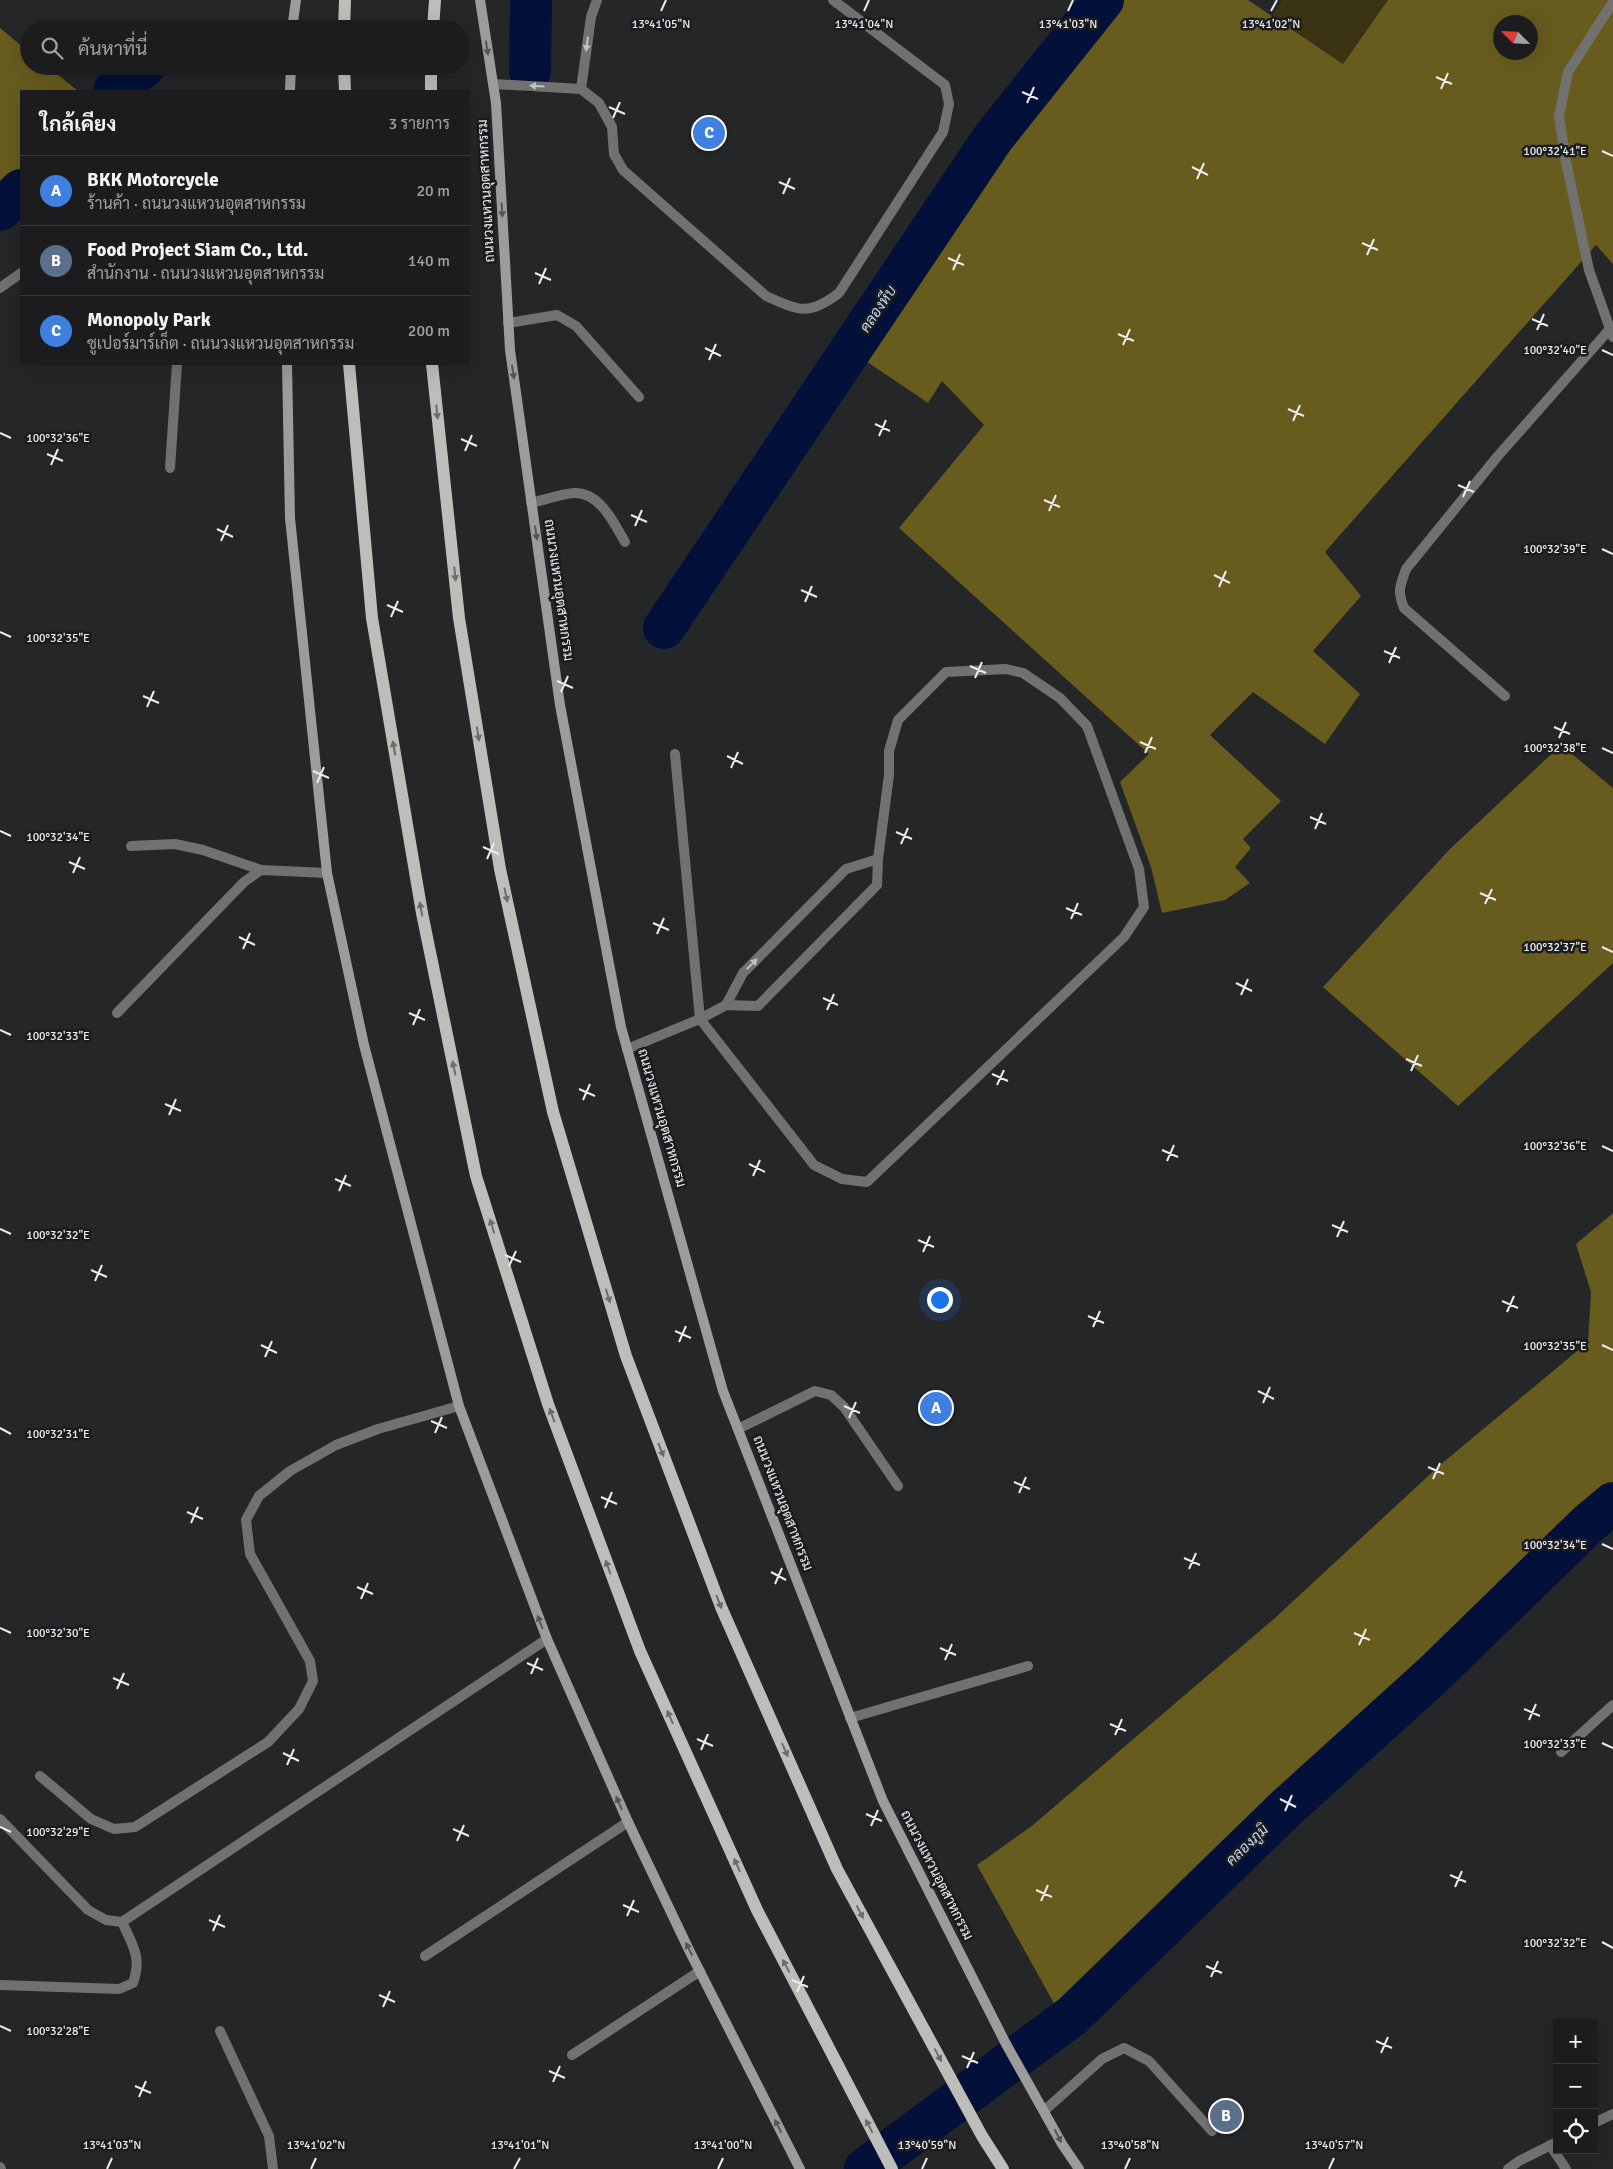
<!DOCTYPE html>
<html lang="th">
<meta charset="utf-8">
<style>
body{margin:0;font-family:Signika,Sarabun,sans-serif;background:#29292b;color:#f1f3f6}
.controls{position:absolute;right:15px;bottom:15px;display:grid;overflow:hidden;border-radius:0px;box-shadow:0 5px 20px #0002}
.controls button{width:45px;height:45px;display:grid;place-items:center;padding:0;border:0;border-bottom:1px solid #3a3a3c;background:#1c1c1e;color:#f1f3f6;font:25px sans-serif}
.compass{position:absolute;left:1493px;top:15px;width:45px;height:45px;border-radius:50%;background:#1c1c1e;box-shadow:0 5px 20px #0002;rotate:294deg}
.you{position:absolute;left:939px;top:1299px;width:18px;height:18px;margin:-12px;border:4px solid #fff;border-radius:50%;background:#1a73e8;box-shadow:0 0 0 8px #1a73e833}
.badge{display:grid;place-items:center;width:32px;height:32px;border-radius:50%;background:#1a73e8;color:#fff;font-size:16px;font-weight:700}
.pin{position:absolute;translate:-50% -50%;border:2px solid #fff;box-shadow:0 1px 5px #0006}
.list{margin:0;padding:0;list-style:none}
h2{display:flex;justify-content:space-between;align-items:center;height:65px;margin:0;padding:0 20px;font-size:21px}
h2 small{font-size:16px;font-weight:400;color:#a0a1a4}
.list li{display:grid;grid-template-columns:32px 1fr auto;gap:15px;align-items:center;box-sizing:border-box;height:70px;padding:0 20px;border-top:1px solid #3a3a3c}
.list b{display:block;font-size:19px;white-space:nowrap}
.list p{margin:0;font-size:16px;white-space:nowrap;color:#a0a1a4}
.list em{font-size:16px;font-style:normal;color:#a0a1a4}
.icon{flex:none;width:28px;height:28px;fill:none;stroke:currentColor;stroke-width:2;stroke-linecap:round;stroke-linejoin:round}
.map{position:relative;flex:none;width:1613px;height:2169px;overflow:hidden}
.search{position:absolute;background:#1c1c1e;box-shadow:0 5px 20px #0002;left:20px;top:20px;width:450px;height:55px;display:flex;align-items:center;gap:12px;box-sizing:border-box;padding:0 18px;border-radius:28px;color:#a0a1a4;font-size:19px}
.panel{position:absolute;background:#1c1c1e;box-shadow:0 5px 20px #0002;left:20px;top:90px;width:450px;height:275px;border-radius:0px}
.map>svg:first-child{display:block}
.green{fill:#3a3312}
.forest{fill:#675b1e;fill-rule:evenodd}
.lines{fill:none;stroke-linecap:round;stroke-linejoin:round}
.canal{stroke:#031039;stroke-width:42}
.service{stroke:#717170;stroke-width:10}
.minor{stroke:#717170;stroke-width:10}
.secondary{stroke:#9d9c9a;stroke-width:10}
.primary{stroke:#bebdba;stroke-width:12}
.oneway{fill:#c0c1c1}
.oneway2{fill:#565656}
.oneway3{fill:#6c6c6c}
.ticks{fill:none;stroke:#ebeced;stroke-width:2}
.labels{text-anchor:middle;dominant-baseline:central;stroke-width:5;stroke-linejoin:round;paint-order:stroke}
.street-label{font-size:14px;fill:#ebeced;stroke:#1b1c1f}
.water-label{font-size:15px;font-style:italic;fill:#c5d5f2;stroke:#1b1c1f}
.ticks-label{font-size:12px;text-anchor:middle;fill:#ebeced;stroke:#1b1c1f;stroke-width:5;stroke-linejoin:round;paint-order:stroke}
</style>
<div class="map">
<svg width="1613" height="2169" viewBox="0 0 1613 2169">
<rect width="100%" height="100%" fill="#252628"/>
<path class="green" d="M1282,0H1388L1343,64L1272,16Z"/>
<g class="forest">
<path d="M1120,0H1248L1343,64L1388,0H1613V264L1596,245L1325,552L1361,596L1313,651L1360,694L1325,744L1253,692L1210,735L1281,801L1243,839L1251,848L1235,867L1250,883L1225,900L1162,913L1151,867L1120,782L1149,754L899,528L984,425L942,381L928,403L863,359L996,154L1013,137ZM1500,22H1530V52H1500Z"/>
<path d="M0,28L29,52V66H47L78,91H21V176L0,196Z"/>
<path d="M1561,745L1613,788V963L1458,1106L1323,987L1449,850Z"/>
<path d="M1613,1213V1483L1580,1507L1349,1740L1056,2007L977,1865L1033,1825L1276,1617L1440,1465L1588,1342L1591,1292L1576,1244Z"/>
</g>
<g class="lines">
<g class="canal">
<path d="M530,71L531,0"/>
<path d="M114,91L145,66"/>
<path d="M0,210L21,190"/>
<path d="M664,628L993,138L1103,0"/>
<path d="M865,2169L1072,2016L1284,1810L1435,1673L1588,1524L1613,1503"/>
</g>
<g class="service">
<path d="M1613,2L1568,72L1559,116L1566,162L1589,270L1613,337"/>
<path d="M493,84L581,89L599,103L612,127L614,154L623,170L766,296C799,311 809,316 839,293L943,132L949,104L945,85L833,0"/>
<path d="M581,89L591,17L597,0"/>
<path d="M0,288L21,273"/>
<path d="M508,323L557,315L576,326L639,397"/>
<path d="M170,468L177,364"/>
<path d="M531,503C545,500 560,494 574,493C600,492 614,523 625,542"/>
<path d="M1006,669L1023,673L1060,698L1087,726L1139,869L1144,907L1124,937L867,1182L842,1179L814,1165L700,1019L726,1005L758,1006L877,885L878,859L889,775V751L898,720L946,672Z"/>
<path d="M1505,696L1404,608C1397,591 1400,586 1406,569L1497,457L1609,330"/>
<path d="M726,1005L743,973L846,869L878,859"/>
<path d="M738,1429L815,1391L831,1395L844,1407L898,1486"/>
<path d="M850,1718L1028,1666"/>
<path d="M40,1776L91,1819L114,1829L135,1827L268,1742L299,1709L313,1681L310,1661L250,1554L246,1520L259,1496L290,1471L336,1445L378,1429L459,1406"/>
<path d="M0,1985L119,1989L133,1983C142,1957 133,1946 122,1922"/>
<path d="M1045,2110L1102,2059L1124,2048L1149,2061L1212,2131"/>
</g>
<g class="minor">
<path d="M131,846L175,844L203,850L261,870"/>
<path d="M117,1013L244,882L261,870L327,873"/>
<path d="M627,1049L700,1019L675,754"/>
<path d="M1561,1752L1613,1705"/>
<path d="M0,1819L88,1910L106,1920L122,1922L547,1639"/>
<path d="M425,1956L628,1822"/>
<path d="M220,2031L269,2136L273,2169"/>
<path d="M572,2055L700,1971"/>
<path d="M1594,2123L1613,2114"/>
<path d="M1550,2145L1566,2169"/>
<path d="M0,2167L1,2169"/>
<path d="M1508,2169L1519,2161L1557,2142"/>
</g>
<g class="secondary">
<path d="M480,0L496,103L510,350L560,705L621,1027L723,1391L883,1801L1006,2044L1062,2144L1079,2169"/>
<path d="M292,29L296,0"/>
<path d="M290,91L291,66"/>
<path d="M287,364L290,518L327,873L364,1045L459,1406L547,1639L628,1822L690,1952L800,2169"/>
</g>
<g class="primary">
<path d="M344,29L345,0"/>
<path d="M433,29L435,0"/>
<path d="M344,66L345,91"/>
<path d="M431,66V91"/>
<path d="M349,364L372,618L422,913L476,1176L548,1404L640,1651L757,1910L892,2169"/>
<path d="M432,364L459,618L500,869L553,1112L626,1356L721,1607L837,1869L982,2136L1003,2169"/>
</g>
</g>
<defs><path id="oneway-solid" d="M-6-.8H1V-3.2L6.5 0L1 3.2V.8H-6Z" transform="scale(1.25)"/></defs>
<g class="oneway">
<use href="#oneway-solid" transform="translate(587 44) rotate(98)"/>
<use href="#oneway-solid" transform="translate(537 86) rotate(-176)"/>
<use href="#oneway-solid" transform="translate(752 964) rotate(-45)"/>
</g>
<g class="oneway2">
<use href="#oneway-solid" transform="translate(487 48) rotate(81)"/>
<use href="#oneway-solid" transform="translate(502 210) rotate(87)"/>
<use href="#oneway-solid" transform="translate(513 372) rotate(82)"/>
<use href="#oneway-solid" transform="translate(536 533) rotate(82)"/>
<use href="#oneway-solid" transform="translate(540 1622) rotate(-111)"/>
<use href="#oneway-solid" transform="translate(619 1803) rotate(-114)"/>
<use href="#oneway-solid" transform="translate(689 1949) rotate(-116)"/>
<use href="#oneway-solid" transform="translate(778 2126) rotate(-117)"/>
<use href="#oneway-solid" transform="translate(1058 2136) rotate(63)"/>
</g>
<g class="oneway3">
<use href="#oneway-solid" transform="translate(437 412) rotate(84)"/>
<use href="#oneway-solid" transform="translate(455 574) rotate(84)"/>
<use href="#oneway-solid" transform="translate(478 734) rotate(81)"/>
<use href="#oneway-solid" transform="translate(394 748) rotate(-100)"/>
<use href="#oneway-solid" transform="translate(506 895) rotate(78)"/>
<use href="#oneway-solid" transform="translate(421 909) rotate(-100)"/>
<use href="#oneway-solid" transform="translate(454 1068) rotate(-102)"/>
<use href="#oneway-solid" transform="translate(492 1226) rotate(-107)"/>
<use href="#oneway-solid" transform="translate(608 1296) rotate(73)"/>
<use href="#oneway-solid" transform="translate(552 1415) rotate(-110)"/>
<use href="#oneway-solid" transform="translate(661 1450) rotate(69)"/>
<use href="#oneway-solid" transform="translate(608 1567) rotate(-110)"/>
<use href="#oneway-solid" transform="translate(719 1602) rotate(69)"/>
<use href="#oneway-solid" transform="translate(670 1717) rotate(-114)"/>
<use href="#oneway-solid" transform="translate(785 1750) rotate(66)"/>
<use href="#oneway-solid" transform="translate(737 1865) rotate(-114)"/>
<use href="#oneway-solid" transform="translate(860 1912) rotate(62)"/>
<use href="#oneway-solid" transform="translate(786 1966) rotate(-118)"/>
<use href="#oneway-solid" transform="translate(938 2055) rotate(62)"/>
<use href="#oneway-solid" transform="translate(869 2126) rotate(-118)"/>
</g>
<path class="ticks" d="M661,11L666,0M864,11L869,0M1068,11L1073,0M1271,11L1277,0M1436,77L1452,84M1441,89L1448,73M1022,92L1038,99M1027,103L1034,87M609,107L625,114M613,118L620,102M1602,151L1613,156M1192,167L1208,175M1197,179L1204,163M779,182L795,189M783,194L790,178M1362,243L1378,250M1367,255L1374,239M948,258L964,265M953,270L960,254M535,273L551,280M539,284L546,268M1532,319L1548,326M1537,330L1544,314M1118,334L1134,341M1123,345L1130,329M705,348L721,356M1602,350L1613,355M709,360L716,344M1288,409L1304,416M1293,421L1300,405M875,424L890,431M0,433L11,438M879,436L886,420M461,439L477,446M465,451L472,435M47,454L63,461M51,465L58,449M1458,485L1474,492M1463,497L1470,481M1044,500L1060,507M1049,511L1056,495M631,515L647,522M635,526L642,510M217,529L233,537M221,541L228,525M1602,549L1613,554M1214,575L1230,583M1219,587L1226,571M801,590L817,597M805,602L812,586M387,605L403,612M391,617L398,601M0,632L11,637M1384,651L1400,658M1389,663L1396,647M970,666L986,673M975,678L982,662M557,681L573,688M561,692L568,676M143,696L159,703M147,707L154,691M1554,727L1570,734M1559,738L1566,722M1140,742L1156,749M1602,748L1613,753M1145,753L1152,737M727,756L743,764M731,768L738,752M313,771L329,778M317,783L324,767M1310,817L1326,824M1315,829L1322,813M0,831L11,836M896,832L912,839M901,844L908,828M483,847L499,854M487,859L494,843M69,862L85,869M73,873L80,857M1480,893L1496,900M1485,904L1492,889M1066,908L1082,915M1071,919L1078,903M653,923L669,930M657,934L664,918M239,937L255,945M1602,947L1613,952M243,949L250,933M1236,983L1252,991M1241,995L1248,979M823,998L838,1005M827,1010L834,994M409,1013L425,1020M413,1025L420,1009M0,1030L11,1035M1406,1059L1422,1066M1411,1071L1418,1055M992,1074L1008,1081M997,1085L1004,1070M579,1089L595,1096M583,1100L590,1084M165,1104L181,1111M169,1115L176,1099M1602,1146L1613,1151M1162,1150L1178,1157M1167,1161L1174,1145M749,1164L765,1172M753,1176L760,1160M335,1179L351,1186M339,1191L346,1175M1332,1225L1348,1232M0,1229L11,1234M1337,1237L1344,1221M918,1240L934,1247M923,1252L930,1236M505,1255L521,1262M509,1266L516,1251M91,1270L107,1277M95,1281L102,1265M1502,1301L1518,1308M1507,1312L1514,1296M1088,1316L1104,1323M1093,1327L1100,1311M675,1331L691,1338M679,1342L686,1326M261,1345L277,1353M1602,1345L1613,1350M265,1357L272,1341M1258,1391L1274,1399M1263,1403L1270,1387M844,1406L860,1413M849,1418L856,1402M431,1421L447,1428M0,1428L11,1434M435,1433L442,1417M1428,1467L1444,1474M1433,1479L1440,1463M1014,1482L1030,1489M1019,1493L1026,1477M601,1497L617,1504M605,1508L612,1492M187,1512L203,1519M191,1523L198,1507M1602,1544L1613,1549M1184,1558L1200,1565M1189,1569L1196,1553M771,1572L786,1580M775,1584L782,1568M357,1587L373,1594M361,1599L368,1583M0,1628L11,1633M1354,1633L1370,1640M1359,1645L1366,1629M940,1648L956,1655M945,1660L952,1644M527,1663L543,1670M531,1674L538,1658M113,1678L129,1685M117,1689L124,1673M1524,1709L1540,1716M1529,1720L1536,1704M1110,1724L1126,1731M1115,1735L1122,1719M697,1739L713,1746M1602,1743L1613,1748M701,1750L708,1734M283,1753L299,1761M287,1765L294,1749M1280,1799L1296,1807M1285,1811L1292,1795M866,1814L882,1821M871,1826L878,1810M0,1827L11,1832M453,1829L469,1836M457,1841L464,1825M1450,1875L1466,1882M1455,1887L1462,1871M1036,1890L1052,1897M1041,1901L1048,1885M623,1905L639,1912M627,1916L634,1900M209,1920L225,1927M213,1931L220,1915M1602,1942L1613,1948M1206,1966L1222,1973M1211,1977L1218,1961M792,1980L808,1987M797,1992L804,1976M379,1995L395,2002M383,2007L390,1991M0,2026L11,2031M1376,2041L1392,2048M1381,2053L1388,2037M962,2056L978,2063M967,2068L974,2052M549,2071L565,2078M553,2082L560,2066M135,2086L151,2093M139,2097L146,2081M107,2169L112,2158M311,2169L316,2158M514,2169L520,2158M718,2169L723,2158M922,2169L927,2158M1125,2169L1130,2158M1329,2169L1334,2158"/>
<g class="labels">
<g class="street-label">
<text transform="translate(486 191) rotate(-93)">ถนนวงแหวนอุตสาหกรรม</text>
<text transform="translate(559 590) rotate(82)">ถนนวงแหวนอุตสาหกรรม</text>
<text transform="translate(662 1118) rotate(74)">ถนนวงแหวนอุตสาหกรรม</text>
<text transform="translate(783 1503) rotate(69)">ถนนวงแหวนอุตสาหกรรม</text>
<text transform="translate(937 1875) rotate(63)">ถนนวงแหวนอุตสาหกรรม</text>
</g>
<g class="water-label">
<text transform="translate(878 309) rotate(-56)">คลองหีบ</text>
<text transform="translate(1247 1845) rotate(-44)">คลองภูมิ</text>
</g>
</g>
<g class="ticks-label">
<text x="864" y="28">13°41'04"N</text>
<text x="1068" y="28">13°41'03"N</text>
<text x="1271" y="28">13°41'02"N</text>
<text x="661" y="28">13°41'05"N</text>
<text x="1555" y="155">100°32'41"E</text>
<text x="1555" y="354">100°32'40"E</text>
<text x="58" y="442">100°32'36"E</text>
<text x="1555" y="553">100°32'39"E</text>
<text x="58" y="642">100°32'35"E</text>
<text x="1555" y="752">100°32'38"E</text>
<text x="58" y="841">100°32'34"E</text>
<text x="1555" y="951">100°32'37"E</text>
<text x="58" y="1040">100°32'33"E</text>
<text x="1555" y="1150">100°32'36"E</text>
<text x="58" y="1239">100°32'32"E</text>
<text x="1555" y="1350">100°32'35"E</text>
<text x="58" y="1438">100°32'31"E</text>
<text x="1555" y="1549">100°32'34"E</text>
<text x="58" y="1637">100°32'30"E</text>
<text x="1555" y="1748">100°32'33"E</text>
<text x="58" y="1836">100°32'29"E</text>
<text x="1555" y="1947">100°32'32"E</text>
<text x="58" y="2035">100°32'28"E</text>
<text x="112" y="2149">13°41'03"N</text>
<text x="316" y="2149">13°41'02"N</text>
<text x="520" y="2149">13°41'01"N</text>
<text x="723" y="2149">13°41'00"N</text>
<text x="927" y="2149">13°40'59"N</text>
<text x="1130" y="2149">13°40'58"N</text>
<text x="1334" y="2149">13°40'57"N</text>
</g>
</svg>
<div class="controls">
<button>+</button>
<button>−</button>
<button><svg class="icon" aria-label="locate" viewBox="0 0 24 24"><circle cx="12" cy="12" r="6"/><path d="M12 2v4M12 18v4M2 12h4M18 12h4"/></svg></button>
</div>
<svg class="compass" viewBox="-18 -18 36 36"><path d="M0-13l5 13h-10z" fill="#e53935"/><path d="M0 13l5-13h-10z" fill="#a0a1a4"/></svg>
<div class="you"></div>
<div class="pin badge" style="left:936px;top:1408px;background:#3f7fe0">A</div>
<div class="pin badge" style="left:1226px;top:2116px;background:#5c6f8a">B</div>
<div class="pin badge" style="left:709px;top:133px;background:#3f7fe0">C</div>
<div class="search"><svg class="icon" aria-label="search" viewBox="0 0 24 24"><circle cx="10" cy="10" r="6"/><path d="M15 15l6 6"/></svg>ค้นหาที่นี่</div>
<section class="panel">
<h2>ใกล้เคียง<small>3 รายการ</small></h2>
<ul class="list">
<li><span class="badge" style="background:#3f7fe0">A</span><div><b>BKK Motorcycle</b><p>ร้านค้า · ถนนวงแหวนอุตสาหกรรม</p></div><em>20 m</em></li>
<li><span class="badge" style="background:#5c6f8a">B</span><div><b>Food Project Siam Co., Ltd.</b><p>สำนักงาน · ถนนวงแหวนอุตสาหกรรม</p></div><em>140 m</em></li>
<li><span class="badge" style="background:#3f7fe0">C</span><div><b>Monopoly Park</b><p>ซูเปอร์มาร์เก็ต · ถนนวงแหวนอุตสาหกรรม</p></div><em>200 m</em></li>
</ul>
</section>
</div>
